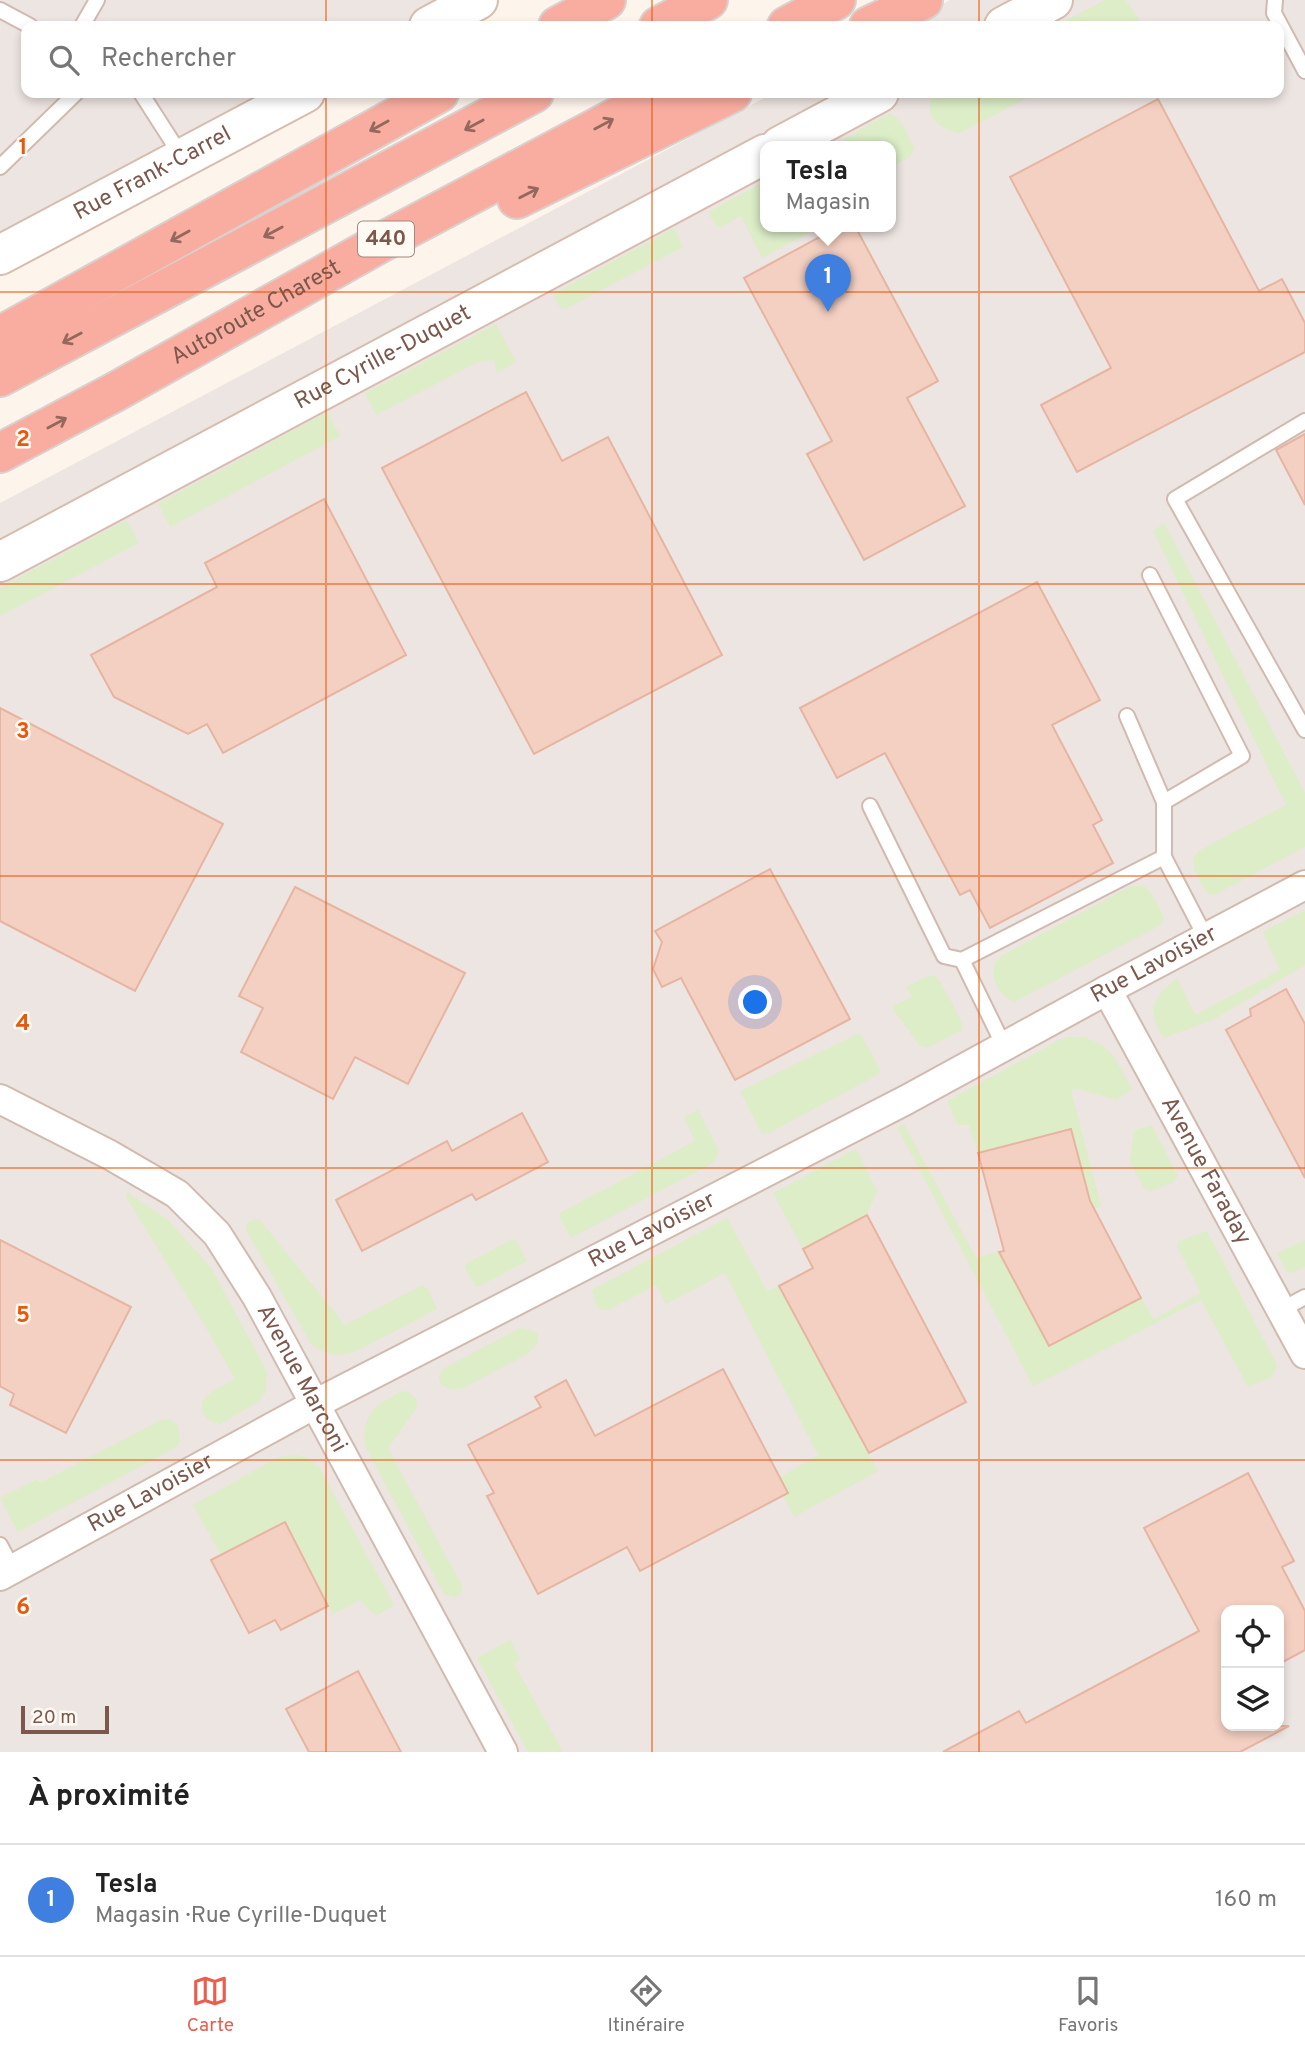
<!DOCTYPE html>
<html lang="fr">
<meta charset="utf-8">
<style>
body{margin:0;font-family:Overpass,sans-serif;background:#f2f2f2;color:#222}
.controls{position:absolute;right:21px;bottom:21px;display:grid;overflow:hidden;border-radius:14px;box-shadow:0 4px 10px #0003}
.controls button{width:63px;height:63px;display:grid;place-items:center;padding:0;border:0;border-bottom:2px solid #e0e0e0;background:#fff;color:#222;font:35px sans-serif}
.scale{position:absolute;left:21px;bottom:18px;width:88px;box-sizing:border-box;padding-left:7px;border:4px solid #7b574c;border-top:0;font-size:19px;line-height:24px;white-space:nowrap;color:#7b574c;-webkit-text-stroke:5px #fff9f3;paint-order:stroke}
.you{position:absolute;left:756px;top:1003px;width:24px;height:24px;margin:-18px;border:5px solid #fff;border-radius:50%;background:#1a73e8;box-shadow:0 0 0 10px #1a73e833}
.badge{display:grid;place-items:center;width:46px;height:46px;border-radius:50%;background:#ea5e4e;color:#fff;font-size:23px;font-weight:700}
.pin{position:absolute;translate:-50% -58px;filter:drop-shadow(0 2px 4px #0008)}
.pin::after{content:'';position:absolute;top:37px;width:24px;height:21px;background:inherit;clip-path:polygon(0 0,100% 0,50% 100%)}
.popup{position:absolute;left:760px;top:141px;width:136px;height:91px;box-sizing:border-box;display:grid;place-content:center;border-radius:14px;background:#fff;filter:drop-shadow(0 2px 5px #0005);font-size:23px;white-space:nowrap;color:#767676}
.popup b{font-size:26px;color:#222}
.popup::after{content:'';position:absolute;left:50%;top:100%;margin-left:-14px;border:14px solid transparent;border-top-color:#fff}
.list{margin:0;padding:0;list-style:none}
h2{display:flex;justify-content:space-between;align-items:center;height:91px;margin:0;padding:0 28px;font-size:30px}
h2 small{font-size:23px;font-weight:400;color:#767676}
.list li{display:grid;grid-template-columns:46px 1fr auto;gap:21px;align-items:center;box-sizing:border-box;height:112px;padding:0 28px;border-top:2px solid #e0e0e0}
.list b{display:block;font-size:26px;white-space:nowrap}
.list p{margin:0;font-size:23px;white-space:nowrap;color:#767676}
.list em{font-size:23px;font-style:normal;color:#767676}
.icon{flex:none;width:38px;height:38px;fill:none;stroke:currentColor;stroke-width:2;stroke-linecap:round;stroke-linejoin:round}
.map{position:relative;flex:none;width:1305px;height:1752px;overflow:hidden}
.search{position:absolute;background:#fff;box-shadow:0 4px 10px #0003;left:21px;right:21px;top:21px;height:77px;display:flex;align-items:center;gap:18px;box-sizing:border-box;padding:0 24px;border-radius:14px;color:#767676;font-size:26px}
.sheet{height:203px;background:#fff}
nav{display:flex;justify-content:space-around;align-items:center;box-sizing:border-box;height:98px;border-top:2px solid #e0e0e0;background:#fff;font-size:19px;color:#767676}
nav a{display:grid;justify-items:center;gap:4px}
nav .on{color:#ea5e4e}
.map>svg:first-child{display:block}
.industrial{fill:#ede5e1;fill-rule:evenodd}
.green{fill:#dcedc8}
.building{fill:#f4d0c2;stroke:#e7b4a2;stroke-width:2}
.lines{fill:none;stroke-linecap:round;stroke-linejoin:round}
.lane-casing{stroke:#d1baaf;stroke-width:18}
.street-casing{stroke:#d1baaf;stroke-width:32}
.secondary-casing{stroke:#d7bcaf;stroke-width:42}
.highway-casing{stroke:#dad0cd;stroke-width:42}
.lane{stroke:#fff;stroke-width:14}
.street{stroke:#fff;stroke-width:28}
.secondary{stroke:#fff;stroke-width:38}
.highway{stroke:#f9ada1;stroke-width:38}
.oneway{stroke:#94685d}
.grid{fill:none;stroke:#e8590c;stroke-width:2;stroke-opacity:0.55}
.labels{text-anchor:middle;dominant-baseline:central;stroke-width:5;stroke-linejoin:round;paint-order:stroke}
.shield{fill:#fff9f3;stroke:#a3887e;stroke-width:2}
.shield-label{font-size:21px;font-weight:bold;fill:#7b574c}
.street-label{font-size:23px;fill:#7b574c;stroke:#fff9f3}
.grid-label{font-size:23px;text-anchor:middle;font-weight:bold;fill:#e8590c;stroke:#fff9f3;stroke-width:5;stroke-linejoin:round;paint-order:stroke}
</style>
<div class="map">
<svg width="1305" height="1752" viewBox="0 0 1305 1752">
<rect width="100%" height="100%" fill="#fdf4ec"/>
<g class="industrial">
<path d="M0,0H460L429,26H26V93H313L0,255Z"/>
<path d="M950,0H1305V1752H0V503L774,93H1279V26H900ZM765,146H891V226H765ZM1226,1610H1279V1726H1226Z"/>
</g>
<g class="green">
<path d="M1105,0H1125L1138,17V26H1056Z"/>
<path d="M935,93H1037L960,133C939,131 921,113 935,93Z"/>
<path d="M890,113C903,120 908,136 914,149L910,157L891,167V146H846L844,139Z"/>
<path d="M765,181V226H821L762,258L741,216L720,227L716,226L709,214L710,211Z"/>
<path d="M674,228L683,247L565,309H561L553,294Z"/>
<path d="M496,324L516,362L497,373L494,360L478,362L376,415L365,393Z"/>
<path d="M327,412L340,436L170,527L158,504Z"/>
<path d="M126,520L139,543L0,616V588Z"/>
<path d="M1164,523L1305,793V847L1214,895L1207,893L1194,870L1193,858L1200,850L1286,805L1153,531Z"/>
<path d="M1131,886H1144L1150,891L1164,917L1161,925L1014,1002C997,995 986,972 999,957Z"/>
<path d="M1305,910V965L1213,1020L1163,1038C1147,1006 1150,1002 1177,978L1195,1015L1280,970L1263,932Z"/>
<path d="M931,975L938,978L961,1020L962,1030L927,1048L920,1046L893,1009V1006L912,997L907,986Z"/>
<path d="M860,1033L880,1069L879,1074L769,1133L762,1134L740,1091Z"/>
<path d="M1069,1037C1108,1035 1116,1060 1132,1089L1116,1100L1079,1089L1071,1090L1101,1206L1094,1209L1090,1201L1071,1130L978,1153L969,1125H958L947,1101L1059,1040Z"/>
<path d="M698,1110L718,1149L715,1162L571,1238L560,1218V1213L695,1141L684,1118Z"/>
<path d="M904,1124L976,1258L999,1252L1049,1346L1141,1298L1154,1319L1201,1293L1177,1246L1179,1241L1207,1231L1277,1365L1273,1376L1248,1387L1201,1300L1033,1386L897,1127Z"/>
<path d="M1152,1126L1178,1176L1171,1184L1149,1191L1144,1188L1130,1161L1134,1130Z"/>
<path d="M856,1149L877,1191L867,1215L803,1249L773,1193Z"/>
<path d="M127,1192L169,1221L212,1269L267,1372L266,1392L258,1402L220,1424C212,1422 206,1421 203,1412C196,1394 224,1387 235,1379L201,1319L126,1197Z"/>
<path d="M727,1218L767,1291L779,1286L878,1471L794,1517L783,1496L788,1493L780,1477L818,1455L725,1273L666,1304L656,1285L608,1310H601L597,1306L592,1290Z"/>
<path d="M259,1219L345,1325L421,1286L427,1288L437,1309L355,1352C337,1357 325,1355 311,1344L246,1230L248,1222Z"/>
<path d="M513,1239L516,1240L527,1261L476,1288L465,1267L467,1263Z"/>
<path d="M1305,1240V1266L1292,1273L1287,1272L1277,1253Z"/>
<path d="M520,1328L531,1330L538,1334L537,1344L529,1353L463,1388L452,1390L441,1385L439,1377L441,1370Z"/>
<path d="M402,1391L408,1392L416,1398L417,1407L388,1448L463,1588L460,1595L454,1597L444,1594L365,1446C361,1414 376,1405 402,1391Z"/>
<path d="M169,1419L178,1425L180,1441L177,1447L18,1532L0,1498L36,1480L42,1482L159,1421Z"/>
<path d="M294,1454L307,1458L319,1467L394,1605L377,1615L368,1609L360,1600L333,1614L286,1523L221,1555L193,1505L277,1458Z"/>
<path d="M510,1640L520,1659L514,1664L563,1752H528L477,1658Z"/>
</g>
<g class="building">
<path d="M1158,99L1259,291L1282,279L1305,323V352L1077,472L1041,405L1111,368L1010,177Z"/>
<path d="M840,226H855L938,381L907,398L965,506L864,560L807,454L832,441L744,278Z"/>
<path d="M526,392L562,461L608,437L722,655L534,754L382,468Z"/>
<path d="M1305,434V505L1276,450Z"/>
<path d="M324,499L406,655L223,753L207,724L188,734L114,697L91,655L217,587L205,563Z"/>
<path d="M1037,582L1100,700L1052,725L1102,820L1093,825L1113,863L990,928L970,890L960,895L885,753L837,778L800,708Z"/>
<path d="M0,708L223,824L135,991L0,921Z"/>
<path d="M770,869L850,1019L735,1080L681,978L662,987L653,969L662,942L655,931Z"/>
<path d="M295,887L465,973L408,1084L355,1057L333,1099L241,1052L263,1008L239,996Z"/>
<path d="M1286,989L1305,1024V1178L1226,1030L1251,1016L1250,1009Z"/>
<path d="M522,1113L548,1162L476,1200L472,1194L362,1251L336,1200L447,1141L452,1151Z"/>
<path d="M1071,1129L1090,1201L1141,1298L1049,1346L999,1252L1004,1251L978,1153Z"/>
<path d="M867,1215L966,1402L869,1453L779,1286L813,1268L803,1249Z"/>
<path d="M0,1240L131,1307L66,1433L10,1405L14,1394L0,1386Z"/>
<path d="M723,1369L788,1493L640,1571L627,1547L538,1594L487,1496L494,1493L468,1445L541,1407L535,1397L566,1380L595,1436Z"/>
<path d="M1248,1473L1294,1561L1282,1567L1305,1611V1650L1279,1664V1610H1226V1726H1289L1240,1752H943L1019,1711L1026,1723L1199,1631L1144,1528Z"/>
<path d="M285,1522L328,1606L281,1630L275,1620L249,1633L211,1560Z"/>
<path d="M358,1671L401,1752H309L286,1709Z"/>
</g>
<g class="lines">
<defs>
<g id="lane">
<path d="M1275,0L1274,13L1305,71"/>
<path d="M0,10L30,26"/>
<path d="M82,26L97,0"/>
<path d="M141,93L182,157"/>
<path d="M0,167L76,93"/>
<path d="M1305,421L1175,499L1305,730"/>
<path d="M1150,575L1242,756L1164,802"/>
<path d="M1127,716L1164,802V857"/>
<path d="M870,806L944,956L962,960"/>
<path d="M1004,1046L962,960L1164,857L1206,938"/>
<path d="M1281,1310L1305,1297"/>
<path d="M0,1545L13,1569"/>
</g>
<g id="street">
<path id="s1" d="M1107,990L1305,1354"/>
<path id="s2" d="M0,1099L110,1155L177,1194L217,1234L257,1297L503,1752"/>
<path id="s3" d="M0,1576L315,1404L906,1100L1107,990L1305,885"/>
</g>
<g id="secondary">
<path d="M429,26L478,0"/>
<path d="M1004,26L1053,0"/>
<path d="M780,146L879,93"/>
<path id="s4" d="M0,255L305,93"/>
<path id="s5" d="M0,562L765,154"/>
</g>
<g id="highway">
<path d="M558,26L606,0"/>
<path d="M659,26L708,0"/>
<path d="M787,26L836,0"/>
<path d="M869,26L923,0"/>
<path d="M517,199L732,93"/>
<path d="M0,336L439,93"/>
<path d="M0,377L534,93"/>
<path id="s6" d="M0,453L115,392L382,242L662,93"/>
</g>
</defs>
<use href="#lane" class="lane-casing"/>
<use href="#street" class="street-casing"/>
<use href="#secondary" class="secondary-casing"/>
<use href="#highway" class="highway-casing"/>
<use href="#lane" class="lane"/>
<use href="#street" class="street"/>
<use href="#secondary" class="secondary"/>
<use href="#highway" class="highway"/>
</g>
<defs><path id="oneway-shaft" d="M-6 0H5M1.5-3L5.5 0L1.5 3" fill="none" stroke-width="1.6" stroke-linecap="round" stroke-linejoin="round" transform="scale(1.75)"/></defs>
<g class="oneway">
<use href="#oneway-shaft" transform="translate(604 124) rotate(-28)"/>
<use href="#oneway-shaft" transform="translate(474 125) rotate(152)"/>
<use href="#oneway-shaft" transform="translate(379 126) rotate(151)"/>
<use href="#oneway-shaft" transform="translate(529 193) rotate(-27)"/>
<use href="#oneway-shaft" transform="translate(273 232) rotate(152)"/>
<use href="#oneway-shaft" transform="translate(180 236) rotate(151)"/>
<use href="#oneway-shaft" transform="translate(72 338) rotate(152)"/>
<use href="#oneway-shaft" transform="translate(57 423) rotate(-28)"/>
</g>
<path class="grid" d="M326,0V26M652,0V26M979,0V26M326,93V1752M652,93V1752M979,93V1752M0,292H1305M0,584H1305M0,876H1305M0,1168H1305M0,1460H1305"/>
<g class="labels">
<rect class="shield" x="358" y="221.5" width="56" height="35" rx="5"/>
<g class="shield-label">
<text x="386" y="239">440</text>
</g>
<g class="street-label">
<text stroke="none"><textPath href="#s4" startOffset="173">Rue Frank-Carrel</textPath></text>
<text stroke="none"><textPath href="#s6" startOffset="292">Autoroute Charest</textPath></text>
<text stroke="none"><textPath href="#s5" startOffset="434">Rue Cyrille-Duquet</textPath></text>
<text stroke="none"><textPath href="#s3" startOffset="1306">Rue Lavoisier</textPath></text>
<text stroke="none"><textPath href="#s1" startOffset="206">Avenue Faraday</textPath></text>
<text stroke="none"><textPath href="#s3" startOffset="738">Rue Lavoisier</textPath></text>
<text stroke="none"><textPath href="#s2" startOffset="425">Avenue Marconi</textPath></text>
<text stroke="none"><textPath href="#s3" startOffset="172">Rue Lavoisier</textPath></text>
</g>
</g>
<g class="grid-label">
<text x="23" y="154">1</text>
<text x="23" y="446">2</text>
<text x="23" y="738">3</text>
<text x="23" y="1030">4</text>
<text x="23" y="1322">5</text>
<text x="23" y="1614">6</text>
</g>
</svg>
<div class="controls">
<button><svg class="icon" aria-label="locate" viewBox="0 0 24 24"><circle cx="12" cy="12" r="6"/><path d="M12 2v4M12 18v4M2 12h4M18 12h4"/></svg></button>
<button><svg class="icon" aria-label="layers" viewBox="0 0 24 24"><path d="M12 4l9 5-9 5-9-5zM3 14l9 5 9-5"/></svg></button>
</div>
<div class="scale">20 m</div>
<div class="you"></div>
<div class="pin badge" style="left:828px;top:312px;background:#3f7fe0">1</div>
<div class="popup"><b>Tesla</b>Magasin</div>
<div class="search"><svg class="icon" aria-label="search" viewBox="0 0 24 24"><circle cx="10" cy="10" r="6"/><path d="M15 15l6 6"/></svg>Rechercher</div>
</div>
<section class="sheet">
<h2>À proximité<small></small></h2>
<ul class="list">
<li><span class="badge" style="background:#3f7fe0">1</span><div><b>Tesla</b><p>Magasin · Rue Cyrille-Duquet</p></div><em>160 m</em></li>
</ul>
</section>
<nav>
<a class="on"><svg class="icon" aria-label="map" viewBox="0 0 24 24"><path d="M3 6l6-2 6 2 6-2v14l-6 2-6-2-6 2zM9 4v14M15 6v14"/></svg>Carte</a>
<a><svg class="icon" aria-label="directions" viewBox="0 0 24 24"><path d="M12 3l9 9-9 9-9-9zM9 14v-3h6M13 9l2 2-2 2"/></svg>Itinéraire</a>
<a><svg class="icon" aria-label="saved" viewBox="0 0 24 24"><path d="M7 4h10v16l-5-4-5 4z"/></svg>Favoris</a>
</nav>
